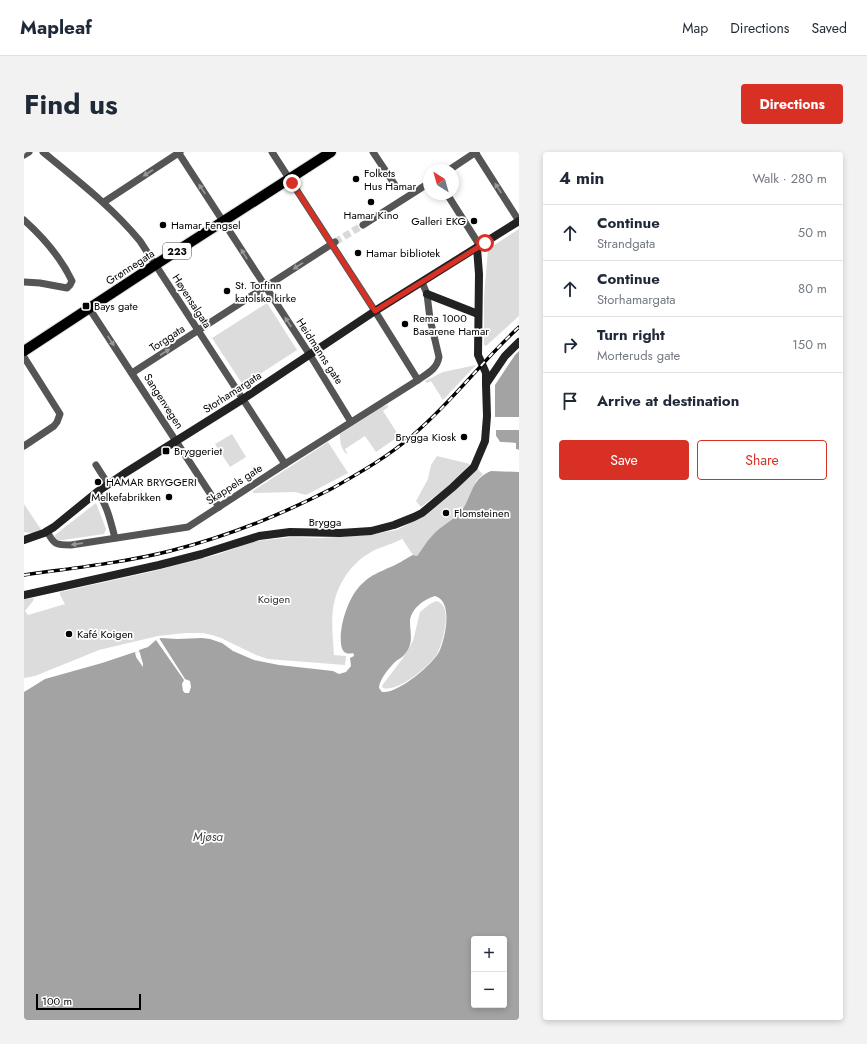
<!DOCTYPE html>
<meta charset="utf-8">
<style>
body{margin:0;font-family:Jost,sans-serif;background:#f2f2f3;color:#1f2937}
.controls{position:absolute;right:12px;bottom:12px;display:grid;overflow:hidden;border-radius:4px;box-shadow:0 2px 6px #0003}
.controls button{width:36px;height:36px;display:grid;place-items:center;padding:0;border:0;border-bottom:1px solid #e0e1e3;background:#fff;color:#1f2937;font:20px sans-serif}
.compass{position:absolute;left:399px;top:12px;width:36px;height:36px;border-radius:50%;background:#fff;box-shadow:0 2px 6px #0003;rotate:323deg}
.scale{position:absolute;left:12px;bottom:10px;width:105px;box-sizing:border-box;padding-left:4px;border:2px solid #000;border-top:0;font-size:11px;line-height:14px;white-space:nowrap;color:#000;-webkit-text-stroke:3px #fff;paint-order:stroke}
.stop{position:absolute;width:12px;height:12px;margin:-9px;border:3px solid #d93025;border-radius:50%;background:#fff}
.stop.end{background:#d93025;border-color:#fff;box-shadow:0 1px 4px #0008}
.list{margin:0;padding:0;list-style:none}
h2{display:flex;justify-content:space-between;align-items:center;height:52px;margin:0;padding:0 16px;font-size:17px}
h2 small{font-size:13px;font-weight:400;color:#747a83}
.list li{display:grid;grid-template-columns:26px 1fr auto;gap:12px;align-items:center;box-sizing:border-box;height:56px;padding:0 16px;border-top:1px solid #e0e1e3}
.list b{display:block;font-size:15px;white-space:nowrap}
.list p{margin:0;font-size:13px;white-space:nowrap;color:#747a83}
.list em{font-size:13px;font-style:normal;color:#747a83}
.actions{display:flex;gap:8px;padding:12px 16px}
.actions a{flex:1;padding:9px 0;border:1px solid #d93025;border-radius:4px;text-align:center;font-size:14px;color:#d93025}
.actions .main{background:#d93025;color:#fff}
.icon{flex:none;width:22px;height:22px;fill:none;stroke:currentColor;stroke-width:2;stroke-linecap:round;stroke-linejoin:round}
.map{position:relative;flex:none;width:495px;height:868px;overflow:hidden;border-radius:4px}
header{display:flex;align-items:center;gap:24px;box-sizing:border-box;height:56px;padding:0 20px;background:#fff;border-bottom:1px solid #e0e1e3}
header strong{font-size:19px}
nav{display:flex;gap:22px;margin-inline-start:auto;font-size:14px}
.intro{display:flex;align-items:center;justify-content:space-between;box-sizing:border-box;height:96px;padding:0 24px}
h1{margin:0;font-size:28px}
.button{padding:10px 18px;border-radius:4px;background:#d93025;color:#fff;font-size:14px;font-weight:700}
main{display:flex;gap:24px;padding:0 24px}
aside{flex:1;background:#fff;border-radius:4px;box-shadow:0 2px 6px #0003}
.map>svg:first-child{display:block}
.green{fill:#dcdcdc}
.water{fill:#a3a3a3;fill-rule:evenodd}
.pier{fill:#fff}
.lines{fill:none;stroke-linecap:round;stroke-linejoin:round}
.street-tunnel{stroke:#d9d9d9;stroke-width:7;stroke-dasharray:7 3.5;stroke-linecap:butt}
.primary-casing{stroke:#dbdbdb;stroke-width:12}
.street{stroke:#555;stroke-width:7}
.secondary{stroke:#222;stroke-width:8}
.primary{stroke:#000;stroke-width:10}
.rail-casing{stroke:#000;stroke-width:3.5}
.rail{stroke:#fff;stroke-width:2;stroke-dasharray:6;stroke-linecap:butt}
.oneway{fill:#999}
.route{stroke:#d93025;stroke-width:5}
.poi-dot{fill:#000;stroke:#fff;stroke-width:1.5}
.labels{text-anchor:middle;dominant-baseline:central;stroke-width:3.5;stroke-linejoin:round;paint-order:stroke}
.shield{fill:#fff;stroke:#4c4c4c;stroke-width:1}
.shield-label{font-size:10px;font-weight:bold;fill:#000}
.poi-label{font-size:11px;fill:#000;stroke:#fff;text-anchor:start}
.street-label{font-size:11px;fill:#000;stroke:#fff}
.park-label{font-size:11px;fill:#333;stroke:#fff}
.water-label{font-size:12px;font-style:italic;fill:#444;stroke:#fff}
</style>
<header>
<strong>Mapleaf</strong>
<nav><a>Map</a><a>Directions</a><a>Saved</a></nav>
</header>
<div class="intro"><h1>Find us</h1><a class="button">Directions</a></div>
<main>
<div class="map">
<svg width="495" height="868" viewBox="0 0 495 868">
<rect width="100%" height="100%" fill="#fff"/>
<g class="green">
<path d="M495,77V164L462,194L460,193V146L464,97Z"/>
<path d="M243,151L273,198L219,233L188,186Z"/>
<path d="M452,213L419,248L407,229L403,231L401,229L419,220Z"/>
<path d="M364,253V255L359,259L375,284L352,300L341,284L321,297L324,303C317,298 316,291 316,282L358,255Z"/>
<path d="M208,282L222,305L206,315L191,292Z"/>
<path d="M304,290L324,321L282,343L271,340L229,341V339Z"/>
<path d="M413,304L446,312L427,332L397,355L392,349L404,327L407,313Z"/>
<path d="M452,316L459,322L452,329L446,344L439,357L393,404L389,403L375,382L378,387C367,393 354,395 344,402C335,407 328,415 322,423C304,450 308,473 310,503L322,504L321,513L244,507L232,503L197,486L188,483L179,481H161L134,484L75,498L11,524L0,526V447L10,446L9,449L1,459L4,463L41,452L36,443V440L126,420L192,403L232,389L268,385L297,386L343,383L373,378L399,364Z"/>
<path d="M72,351L82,377L80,382L39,388H34L31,386V383L36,379Z"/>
<path d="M0,352L18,379L8,381L0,380Z"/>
<path d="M412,449C430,452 419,491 413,502C405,514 374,541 359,536L358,534L360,531L379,506L389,489L396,460L406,452Z"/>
</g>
<g class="water">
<path d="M495,199V265H471V233L491,203Z"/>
<path d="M472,278H495V298L492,297V291L476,290L472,284Z"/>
<path d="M467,319L495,320V868H0V540L21,527L78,511L111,500L114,501L115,498L124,495L132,488L137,486L153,487L178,486L186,487L198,491L209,499L230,508L255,513L309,519L315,522L322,520L327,514L326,506L330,504V503L329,501C322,503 318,500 317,492C315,473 325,442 340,430C347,423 356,420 364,416C373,413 381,407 389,403L393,404C398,398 402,390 408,384C417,373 432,368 440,355C449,340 448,327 467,319ZM411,444C430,449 421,488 415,500C408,513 374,542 358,540L355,536C355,528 365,516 371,510C374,507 378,506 381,502C390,491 386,482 386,469C387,457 400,447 411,444ZM450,787H480V853H450Z"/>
</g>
<g class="pier">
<path d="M472,284L476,290L492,291V297L495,298V300L490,299V293L475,292L472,288Z"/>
<path d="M135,486L161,527L166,529L167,535L165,541H161L159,539L158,532L160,528L132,488Z"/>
<path d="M115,498L119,512V515L112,505L111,500L114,501Z"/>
</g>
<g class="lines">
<path class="street-tunnel" d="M311,90L339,73"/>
<defs>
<path id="primary" d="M0,199L131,113L307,0"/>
</defs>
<use href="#primary" class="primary-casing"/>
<g class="street">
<path d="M19,0C53,28 88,55 116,89L261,312"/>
<path d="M154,0L286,203L327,270"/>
<path d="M248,0L351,159L394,228"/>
<path d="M349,0L371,33"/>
<path d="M451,0L495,69"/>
<path d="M0,3L5,0"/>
<path d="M425,18L452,0"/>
<path d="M423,42L456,94"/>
<path d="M80,50L156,0"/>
<path d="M0,68C19,85 37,106 48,129L46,133L43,136L16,131L0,130"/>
<path d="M339,73L405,31"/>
<path d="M65,156L195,355"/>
<path d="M0,205L36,262L33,270L30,274L0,294"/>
<path d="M108,221L311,90"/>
<path d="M72,313L84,332"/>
<path d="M73,340C83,352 87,371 91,386"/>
<path d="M23,379C30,393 32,393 47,393L164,375L261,312L394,228C404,221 413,217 415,205L406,167L403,142L398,130"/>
</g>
<g class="secondary">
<path d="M453,96L455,122L454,203L462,221V232"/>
<path d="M403,142L454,162"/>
<path d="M0,388L20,381L30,375L73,340L101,321L219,247L351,159L495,69"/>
<path d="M0,443L135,413L178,402L235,384L266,380L316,381L347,379L370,373L390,365L398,361L429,335L450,315L461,289L463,264L462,232L481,204L495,190"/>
</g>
<use href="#primary" class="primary"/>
<defs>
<path id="rail" d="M0,423C49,416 98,411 146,399C202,385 257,363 309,336C337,320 365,304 389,283C428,250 458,209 495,175"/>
</defs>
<use href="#rail" class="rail-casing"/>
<use href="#rail" class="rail"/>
</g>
<defs><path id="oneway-solid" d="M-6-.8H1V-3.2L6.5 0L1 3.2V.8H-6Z"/></defs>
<g class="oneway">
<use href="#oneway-solid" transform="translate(124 21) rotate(147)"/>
<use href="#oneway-solid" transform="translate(474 36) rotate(-123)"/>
<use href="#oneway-solid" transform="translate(178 37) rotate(-124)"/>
<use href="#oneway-solid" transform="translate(220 102) rotate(-122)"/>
<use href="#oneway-solid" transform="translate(274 114) rotate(147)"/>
<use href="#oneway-solid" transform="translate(264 170) rotate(-123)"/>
<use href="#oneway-solid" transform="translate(87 189) rotate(57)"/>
<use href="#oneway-solid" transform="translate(141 200) rotate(-33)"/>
<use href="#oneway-solid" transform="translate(53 392) rotate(172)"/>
</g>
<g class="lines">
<path class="route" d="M268,31L351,159L461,91"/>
</g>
<g class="poi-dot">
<circle cx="332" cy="27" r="4"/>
<circle cx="347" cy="50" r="4"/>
<circle cx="450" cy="69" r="4"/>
<circle cx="139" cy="73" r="4"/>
<circle cx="334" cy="101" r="4"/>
<circle cx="203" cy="139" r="4"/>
<rect x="58" y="150" width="8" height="8" rx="2"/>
<circle cx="381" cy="172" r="4"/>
<circle cx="440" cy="285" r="4"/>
<rect x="138" y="295" width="8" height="8" rx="2"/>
<circle cx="74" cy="330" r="4"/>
<circle cx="145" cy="345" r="4"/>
<circle cx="422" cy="361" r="4"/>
<circle cx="45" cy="482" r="4"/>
</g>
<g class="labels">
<rect class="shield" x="139" y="91" width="28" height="16" rx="3"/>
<g class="shield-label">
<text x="153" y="99">223</text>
</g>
<g class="poi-label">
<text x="340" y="21">Folkets<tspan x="340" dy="13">Hus Hamar</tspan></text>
<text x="347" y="63" text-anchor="middle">Hamar Kino</text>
<text x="442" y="69" text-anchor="end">Galleri EKG</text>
<text x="147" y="73">Hamar Fengsel</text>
<text x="342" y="101">Hamar bibliotek</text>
<text x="211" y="133">St. Torfinn<tspan x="211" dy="13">katolske kirke</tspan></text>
<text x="70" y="154">Bays gate</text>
<text x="389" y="166">Rema 1000<tspan x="389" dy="13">Basarene Hamar</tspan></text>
<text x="432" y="285" text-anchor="end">Brygga Kiosk</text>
<text x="150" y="299">Bryggeriet</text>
<text x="82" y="330">HAMAR BRYGGERI</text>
<text x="137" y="345" text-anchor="end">Melkefabrikken</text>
<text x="430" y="361">Flomsteinen</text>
<text x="53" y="482">Kafé Koigen</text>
</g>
<g class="street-label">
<text transform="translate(106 115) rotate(-33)">Grønnegata</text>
<text transform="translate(168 149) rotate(57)">Høyensalgata</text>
<text transform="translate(143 186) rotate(-33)">Torggata</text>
<text transform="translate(296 199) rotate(57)">Heidmanns gate</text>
<text transform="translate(208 240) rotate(-33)">Storhamargata</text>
<text transform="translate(140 249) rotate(57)">Sangenvegen</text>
<text transform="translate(210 332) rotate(-33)">Skappels gate</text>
<text x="301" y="370">Brygga</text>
</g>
<g class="park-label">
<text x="250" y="447">Koigen</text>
</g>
<g class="water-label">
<text x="184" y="685">Mjøsa</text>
</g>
</g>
</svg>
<div class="controls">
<button>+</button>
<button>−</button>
</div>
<svg class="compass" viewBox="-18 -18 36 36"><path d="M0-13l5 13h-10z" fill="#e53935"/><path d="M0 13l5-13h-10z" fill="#747a83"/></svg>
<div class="scale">100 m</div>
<div class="stop" style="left:461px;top:91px"></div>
<div class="stop end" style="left:268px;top:31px"></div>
</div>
<aside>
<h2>4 min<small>Walk · 280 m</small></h2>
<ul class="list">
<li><svg class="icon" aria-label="ahead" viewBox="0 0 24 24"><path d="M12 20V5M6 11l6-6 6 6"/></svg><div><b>Continue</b><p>Strandgata</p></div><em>50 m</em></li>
<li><svg class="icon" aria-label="ahead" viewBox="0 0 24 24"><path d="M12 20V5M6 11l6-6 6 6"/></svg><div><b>Continue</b><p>Storhamargata</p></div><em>80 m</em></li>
<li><svg class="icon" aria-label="right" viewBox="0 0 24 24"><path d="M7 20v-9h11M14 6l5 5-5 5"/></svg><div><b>Turn right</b><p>Morteruds gate</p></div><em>150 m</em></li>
<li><svg class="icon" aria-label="arrive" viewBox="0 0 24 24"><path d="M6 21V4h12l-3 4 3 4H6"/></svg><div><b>Arrive at destination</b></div></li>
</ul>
<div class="actions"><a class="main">Save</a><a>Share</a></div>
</aside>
</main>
